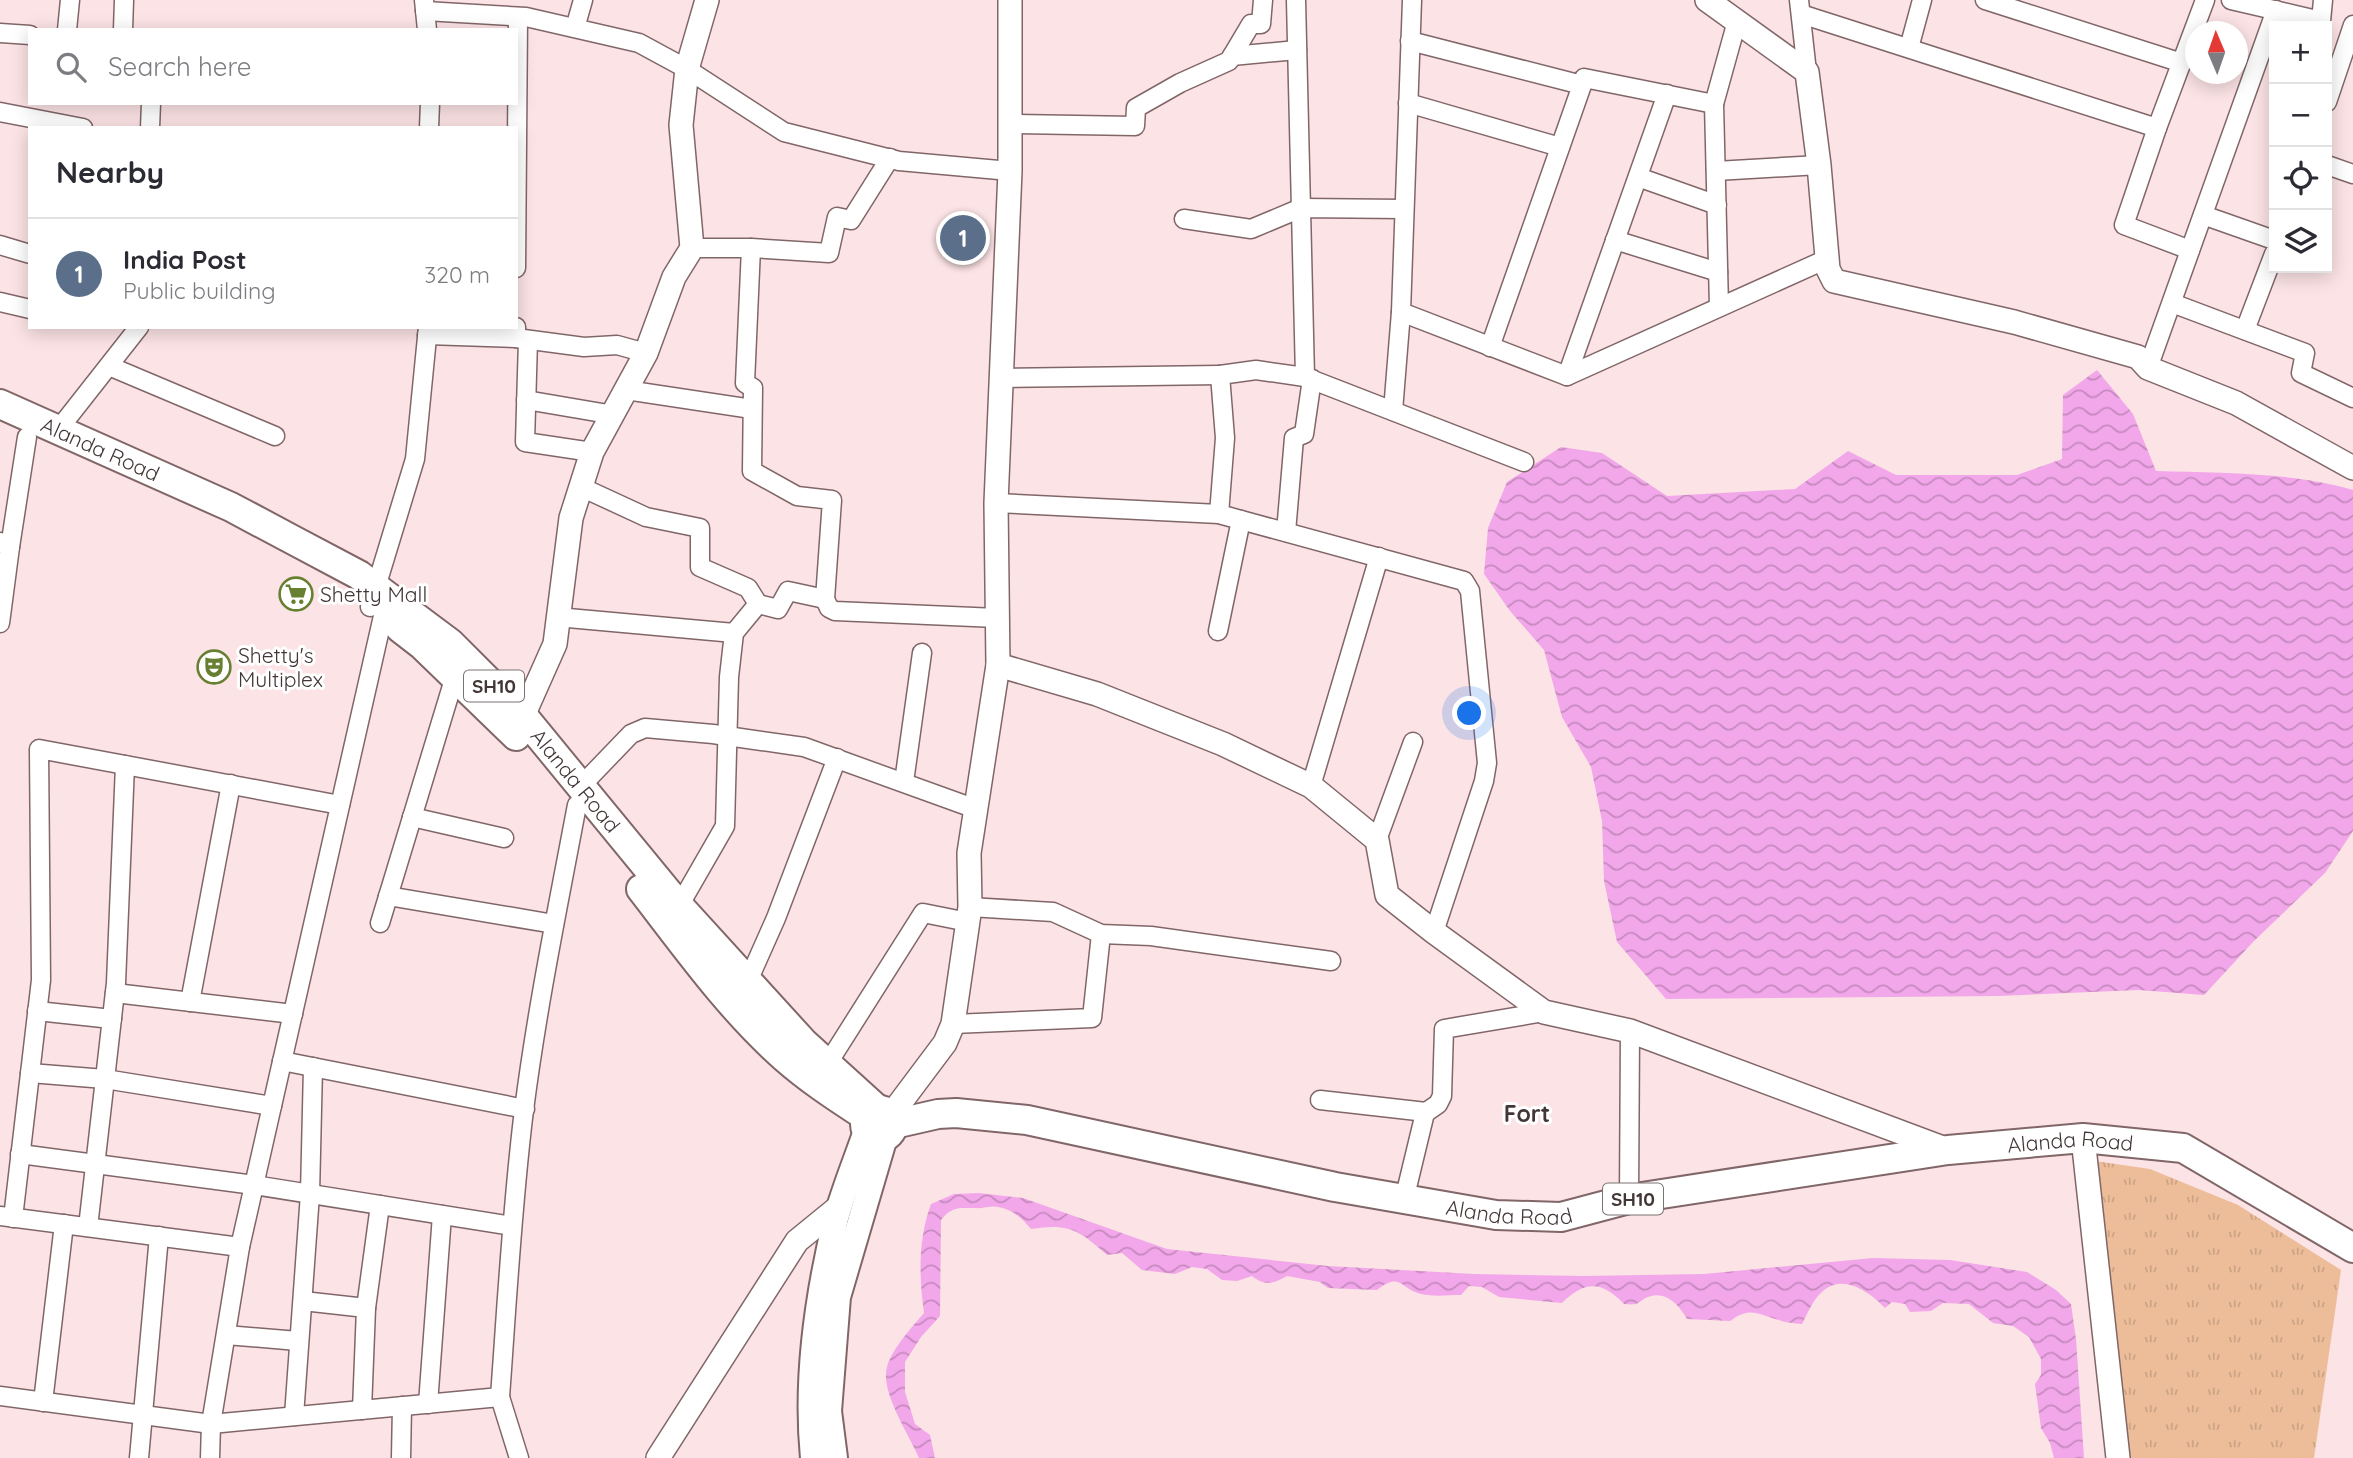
<!DOCTYPE html>
<meta charset="utf-8">
<style>
body{margin:0;font-family:Quicksand,sans-serif;background:#f7f7f7;color:#2b2b33}
.controls{position:absolute;right:21px;top:21px;display:grid;overflow:hidden;border-radius:0px;box-shadow:0 4px 18px #0003}
.controls button{width:63px;height:63px;display:grid;place-items:center;padding:0;border:0;border-bottom:2px solid #e1e1e2;background:#fff;color:#2b2b33;font:35px sans-serif}
.compass{position:absolute;left:2185px;top:21px;width:63px;height:63px;border-radius:50%;background:#fff;box-shadow:0 4px 18px #0003;rotate:358deg}
.you{position:absolute;left:1470px;top:714px;width:24px;height:24px;margin:-18px;border:5px solid #fff;border-radius:50%;background:#1a73e8;box-shadow:0 0 0 10px #1a73e833}
.badge{display:grid;place-items:center;width:46px;height:46px;border-radius:50%;background:#b45309;color:#fff;font-size:23px;font-weight:700}
.pin{position:absolute;translate:-50% -50%;border:4px solid #fff;box-shadow:0 2px 7px #0006}
.list{margin:0;padding:0;list-style:none}
h2{display:flex;justify-content:space-between;align-items:center;height:91px;margin:0;padding:0 28px;font-size:30px}
h2 small{font-size:23px;font-weight:400;color:#7c7c81}
.list li{display:grid;grid-template-columns:46px 1fr auto;gap:21px;align-items:center;box-sizing:border-box;height:112px;padding:0 28px;border-top:2px solid #e1e1e2}
.list b{display:block;font-size:26px;white-space:nowrap}
.list p{margin:0;font-size:23px;white-space:nowrap;color:#7c7c81}
.list em{font-size:23px;font-style:normal;color:#7c7c81}
.icon{flex:none;width:38px;height:38px;fill:none;stroke:currentColor;stroke-width:2;stroke-linecap:round;stroke-linejoin:round}
.map{position:relative;flex:none;width:2353px;height:1458px;overflow:hidden}
.search{position:absolute;background:#fff;box-shadow:0 4px 18px #0003;left:28px;top:28px;width:490px;height:77px;display:flex;align-items:center;gap:18px;box-sizing:border-box;padding:0 24px;border-radius:0px;color:#7c7c81;font-size:26px}
.panel{position:absolute;background:#fff;box-shadow:0 4px 18px #0003;left:28px;top:126px;width:490px;height:203px;border-radius:0px}
.map>svg:first-child{display:block}
.grass{fill:url(#grass-tufts)}
.water{fill:url(#water-waves)}
.lines{fill:none;stroke-linecap:round;stroke-linejoin:round}
.minor-casing{stroke:#816668;stroke-width:21}
.tertiary-casing{stroke:#816668;stroke-width:26}
.secondary-casing{stroke:#816668;stroke-width:28}
.primary-casing{stroke:#816668;stroke-width:32}
.minor{stroke:#fff;stroke-width:18}
.tertiary{stroke:#fff;stroke-width:23}
.secondary{stroke:#fff;stroke-width:24}
.primary{stroke:#fff;stroke-width:28}
.labels{text-anchor:middle;dominant-baseline:central;stroke-width:6;stroke-linejoin:round;paint-order:stroke}
.shield{fill:#fff;stroke:#7b7272;stroke-width:2}
.shield-label{font-size:19px;font-weight:bold;fill:#423636}
.street-label{font-size:21px;fill:#423636;stroke:#fff}
.poi-label{font-size:21px;fill:#423636;stroke:#fff;text-anchor:start}
.neighbourhood-label{font-size:23px;font-weight:bold;fill:#423636;stroke:#fff}
</style>
<div class="map">
<svg width="2353" height="1458" viewBox="0 0 2353 1458">
<defs>
<pattern id="grass-tufts" width="24" height="20" patternUnits="userSpaceOnUse" patternTransform="scale(1.75)"><rect width="24" height="20" fill="#edbd99"/><path d="M3 7l-1-3M5 7V3M7 7l1-3M15 17l-1-3M17 17v-4M19 17l1-3" fill="none" stroke="#cca384"/></pattern>
<pattern id="water-waves" width="16" height="10" patternUnits="userSpaceOnUse" patternTransform="scale(1.75)"><rect width="16" height="10" fill="#f2a7ea"/><path d="M0 5q4-4 8 0t8 0" fill="none" stroke="#c689be"/></pattern>
</defs>
<rect width="100%" height="100%" fill="#fce3e5"/>
<path class="grass" d="M2095,1161L2150,1169L2238,1205L2341,1270L2314,1458H2129Z"/>
<g class="water">
<path d="M2097,370L2133,414L2156,471C2219,473 2293,472 2353,490V831L2325,873L2254,941L2204,995L2139,990L1999,996L1666,999L1617,942L1604,881L1602,821L1591,767L1562,717L1544,650L1510,611L1484,574L1488,528L1507,482L1561,447L1602,453L1667,496L1795,489L1848,451L1896,475H2017L2062,459L2063,395Z"/>
<path d="M979,1193L1023,1198L1167,1249L1328,1266L1474,1274L1583,1276L1704,1274L1873,1258L1950,1260L2027,1272L2056,1290L2071,1304L2076,1339L2084,1458H2054L2050,1443L2041,1428L2035,1384L2041,1375V1359L2029,1337L2013,1326L1993,1323L1969,1304L1943,1303L1931,1311L1910,1312L1905,1304L1892,1302L1885,1308C1870,1292 1843,1273 1823,1291C1813,1299 1808,1313 1802,1324C1794,1323 1786,1323 1779,1320C1758,1314 1750,1306 1730,1321L1687,1319C1680,1307 1668,1292 1651,1296C1637,1300 1643,1306 1624,1304C1602,1281 1585,1280 1562,1303L1499,1297L1482,1287L1469,1286L1461,1295C1449,1295 1433,1297 1421,1294C1400,1289 1401,1271 1377,1290L1328,1288L1320,1282L1287,1276C1274,1284 1264,1286 1252,1276L1237,1281L1222,1280L1207,1269L1192,1267L1175,1274L1142,1270L1122,1253L1107,1255C1079,1230 1069,1223 1031,1229C1023,1219 1012,1209 998,1207C991,1205 983,1209 975,1208C959,1208 952,1206 941,1220L940,1316L921,1337L905,1362V1392L915,1424L930,1435L935,1458H919C909,1434 880,1392 887,1367C892,1349 912,1327 924,1313C919,1277 918,1239 931,1204L954,1194Z"/>
</g>
<g class="lines">
<defs>
<g id="minor">
<path d="M424,0L427,30"/>
<path d="M1296,0L1305,377L1524,462"/>
<path d="M1412,0L1401,312L1567,376L1829,258"/>
<path d="M1799,0L1807,72"/>
<path d="M1985,0L2182,63"/>
<path d="M2231,0L2321,21L2323,0"/>
<path d="M425,11L526,17L639,43L687,69L784,132L899,161L1010,171"/>
<path d="M1801,14L2157,128L2205,0"/>
<path d="M575,28L583,0"/>
<path d="M67,30L70,0"/>
<path d="M123,30L124,0"/>
<path d="M0,33L30,35"/>
<path d="M1410,41L1582,85L1490,347"/>
<path d="M1909,48L1922,0"/>
<path d="M1232,56L1297,50"/>
<path d="M1582,85L1584,78L1714,104L1737,21"/>
<path d="M2327,102L2353,25"/>
<path d="M1408,103L1560,147"/>
<path d="M1714,104L1719,307"/>
<path d="M0,112L83,128"/>
<path d="M1010,124L1135,126L1136,108L1180,83L1229,61L1251,24H1261L1263,0"/>
<path d="M150,128L151,103"/>
<path d="M429,128L430,103"/>
<path d="M2157,128L2124,225L2190,250"/>
<path d="M2327,165L2353,174"/>
<path d="M1716,171L1819,165"/>
<path d="M1638,177L1717,205"/>
<path d="M2203,215L2274,240"/>
<path d="M1184,219L1251,229L1301,208L1404,209"/>
<path d="M1615,240L1718,272"/>
<path d="M0,245L30,254"/>
<path d="M692,248H751L745,383L753,388L752,471L797,496L832,500L825,599L788,591L778,609L758,604"/>
<path d="M751,248L829,253L837,217L851,220L890,158"/>
<path d="M516,268L518,17"/>
<path d="M0,302L30,309"/>
<path d="M2172,303L2305,353L2301,373L2353,398"/>
<path d="M2245,330L2274,254"/>
<path d="M427,335L516,338V327"/>
<path d="M516,338L584,347L617,345L646,353"/>
<path d="M528,340L525,442L592,452"/>
<path d="M109,366L275,436"/>
<path d="M2148,368L2276,10"/>
<path d="M1567,376L1667,94"/>
<path d="M1001,378L1220,375"/>
<path d="M626,390L752,409"/>
<path d="M526,400L614,415"/>
<path d="M1393,411L1401,312"/>
<path d="M58,430L139,327"/>
<path d="M581,487L646,517L700,528V567L748,588L758,604L734,633L729,677L725,826L679,906"/>
<path d="M996,503L1219,514L1464,581L1470,591L1487,763L1484,781L1434,932"/>
<path d="M1219,514L1225,438L1220,375L1256,370L1305,377"/>
<path d="M1286,532L1294,438L1304,434L1312,379"/>
<path d="M0,542L10,547L27,437"/>
<path d="M825,599L829,608L835,611L997,618"/>
<path d="M370,607L415,459L428,327"/>
<path d="M557,617L734,633"/>
<path d="M0,623L10,547"/>
<path d="M1218,631L1241,520"/>
<path d="M904,782L922,653"/>
<path d="M1311,786L1379,557"/>
<path d="M580,787L631,734L645,728L713,734L804,747L976,809"/>
<path d="M412,817L504,838"/>
<path d="M1377,840L1413,742"/>
<path d="M388,896L554,924"/>
<path d="M970,907L1053,912L1101,934L1151,936L1331,961"/>
<path d="M380,923L455,676"/>
<path d="M748,981L776,918L837,758"/>
<path d="M115,993L293,1014"/>
<path d="M190,1002L231,784"/>
<path d="M37,1011L112,1019"/>
<path d="M953,1024L1092,1018L1101,934"/>
<path d="M282,1061L525,1109"/>
<path d="M823,1071L923,913L968,922"/>
<path d="M30,1073L105,1079L272,1106"/>
<path d="M1320,1100L1426,1112"/>
<path d="M20,1154L254,1185L512,1226"/>
<path d="M1629,1199L1630,1031"/>
<path d="M1404,1200L1425,1113L1438,1104L1442,1096L1444,1029L1544,1012"/>
<path d="M0,1216L240,1247L211,1424L210,1458"/>
<path d="M13,1218L41,980L39,749L340,805"/>
<path d="M88,1227L116,983L125,765"/>
<path d="M240,1247L383,616L390,597"/>
<path d="M303,1301L366,1308L362,1410"/>
<path d="M366,1308L380,1205"/>
<path d="M226,1335L298,1341"/>
<path d="M0,1396L211,1424L500,1397C507,1302 512,1206 524,1110C537,1008 558,906 577,805"/>
<path d="M500,1397L519,1458"/>
<path d="M43,1402L64,1224"/>
<path d="M428,1404L442,1215"/>
<path d="M294,1416L310,1194L313,1067"/>
<path d="M139,1458L159,1236"/>
<path d="M401,1458L402,1406"/>
</g>
<g id="tertiary">
<path d="M1707,0L1807,72L1819,165L1828,269L1834,281L2014,322L2138,357L2148,368L2236,403L2353,468"/>
<path d="M998,665L1097,694L1223,744L1311,786L1377,840L1387,895L1434,932L1544,1012L1630,1031L1948,1150"/>
<path d="M523,716L555,644L571,518L592,452L646,353L674,277L692,248L681,125L687,69L707,0"/>
<path d="M891,1115L945,1043L953,1024L970,907L969,853L998,665L996,503L1010,171V0"/>
<path d="M2083,1138L2118,1458"/>
<path d="M658,1458L797,1241L840,1206"/>
</g>
<g id="secondary">
<path d="M813,1458C805,1378 817,1296 836,1218C844,1189 856,1160 866,1131"/>
<path d="M835,1458L829,1411L838,1297L885,1137"/>
</g>
<g id="primary">
<path id="s1" d="M0,404L231,507L293,540L359,575L450,643L523,716L679,906L803,1042L878,1110"/>
<path d="M400,628L422,645L516,736"/>
<path d="M641,889C686,947 729,1008 784,1057C810,1080 838,1098 867,1117"/>
<circle cx="879" cy="1124" r="14"/>
<path id="s2" d="M894,1124L938,1114L956,1113L1027,1120L1335,1187L1496,1215L1561,1217L1629,1199L1948,1150L2083,1138L2183,1148L2353,1248"/>
</g>
</defs>
<use href="#minor" class="minor-casing"/>
<use href="#tertiary" class="tertiary-casing"/>
<use href="#secondary" class="secondary-casing"/>
<use href="#primary" class="primary-casing"/>
<use href="#minor" class="minor"/>
<use href="#tertiary" class="tertiary"/>
<use href="#secondary" class="secondary"/>
<use href="#primary" class="primary"/>
</g>
<defs>
<symbol id="supermarket-ring" viewBox="-11 -11 22 22"><circle r="9.5" fill="#fff" stroke="#677f31" stroke-width="1.5"/><path d="M-6-5.5h2.5l.6 2H6L4.5 2H-2.5L-4.4-4H-6ZM-1.5 3.2a1.3 1.3 0 1 0 .1 0ZM3 3.2a1.3 1.3 0 1 0 .1 0Z" fill="#677f31"/></symbol>
<symbol id="theatre-ring" viewBox="-11 -11 22 22"><circle r="9.5" fill="#fff" stroke="#677f31" stroke-width="1.5"/><path d="M-5-5.5Q0-4 5-5.5V0Q5 5 0 6Q-5 5-5 0ZM-3.3-2.5H-1v1.5H-3.3ZM1-2.5H3.3v1.5H1ZM-2.8 1Q0 5.5 2.8 1Z" fill="#677f31"/></symbol>
</defs>
<g fill-rule="evenodd">
<use href="#supermarket-ring" x="277" y="575" width="38" height="38"/>
<use href="#theatre-ring" x="195" y="648" width="38" height="38"/>
</g>
<g class="labels">
<g class="shield">
<rect x="464" y="670.5" width="60" height="31" rx="5"/>
<rect x="1603" y="1183.5" width="60" height="31" rx="5"/>
</g>
<g class="shield-label">
<text x="494" y="686">SH10</text>
<text x="1633" y="1199">SH10</text>
</g>
<g class="street-label">
<text stroke="none"><textPath href="#s1" startOffset="110">Alanda Road</textPath></text>
<text stroke="none"><textPath href="#s1" startOffset="698">Alanda Road</textPath></text>
<text stroke="none"><textPath href="#s2" startOffset="1194">Alanda Road</textPath></text>
<text stroke="none"><textPath href="#s2" startOffset="626">Alanda Road</textPath></text>
</g>
<g class="poi-label">
<text x="320" y="594">Shetty Mall</text>
<text x="238" y="655">Shetty's<tspan x="238" dy="24">Multiplex</tspan></text>
</g>
<g class="neighbourhood-label">
<text x="1527" y="1113">Fort</text>
</g>
</g>
</svg>
<div class="controls">
<button>+</button>
<button>−</button>
<button><svg class="icon" aria-label="locate" viewBox="0 0 24 24"><circle cx="12" cy="12" r="6"/><path d="M12 2v4M12 18v4M2 12h4M18 12h4"/></svg></button>
<button><svg class="icon" aria-label="layers" viewBox="0 0 24 24"><path d="M12 4l9 5-9 5-9-5zM3 14l9 5 9-5"/></svg></button>
</div>
<svg class="compass" viewBox="-18 -18 36 36"><path d="M0-13l5 13h-10z" fill="#e53935"/><path d="M0 13l5-13h-10z" fill="#7c7c81"/></svg>
<div class="you"></div>
<div class="pin badge" style="left:963px;top:238px;background:#5c6f8a">1</div>
<div class="search"><svg class="icon" aria-label="search" viewBox="0 0 24 24"><circle cx="10" cy="10" r="6"/><path d="M15 15l6 6"/></svg>Search here</div>
<section class="panel">
<h2>Nearby<small></small></h2>
<ul class="list">
<li><span class="badge" style="background:#5c6f8a">1</span><div><b>India Post</b><p>Public building</p></div><em>320 m</em></li>
</ul>
</section>
</div>
